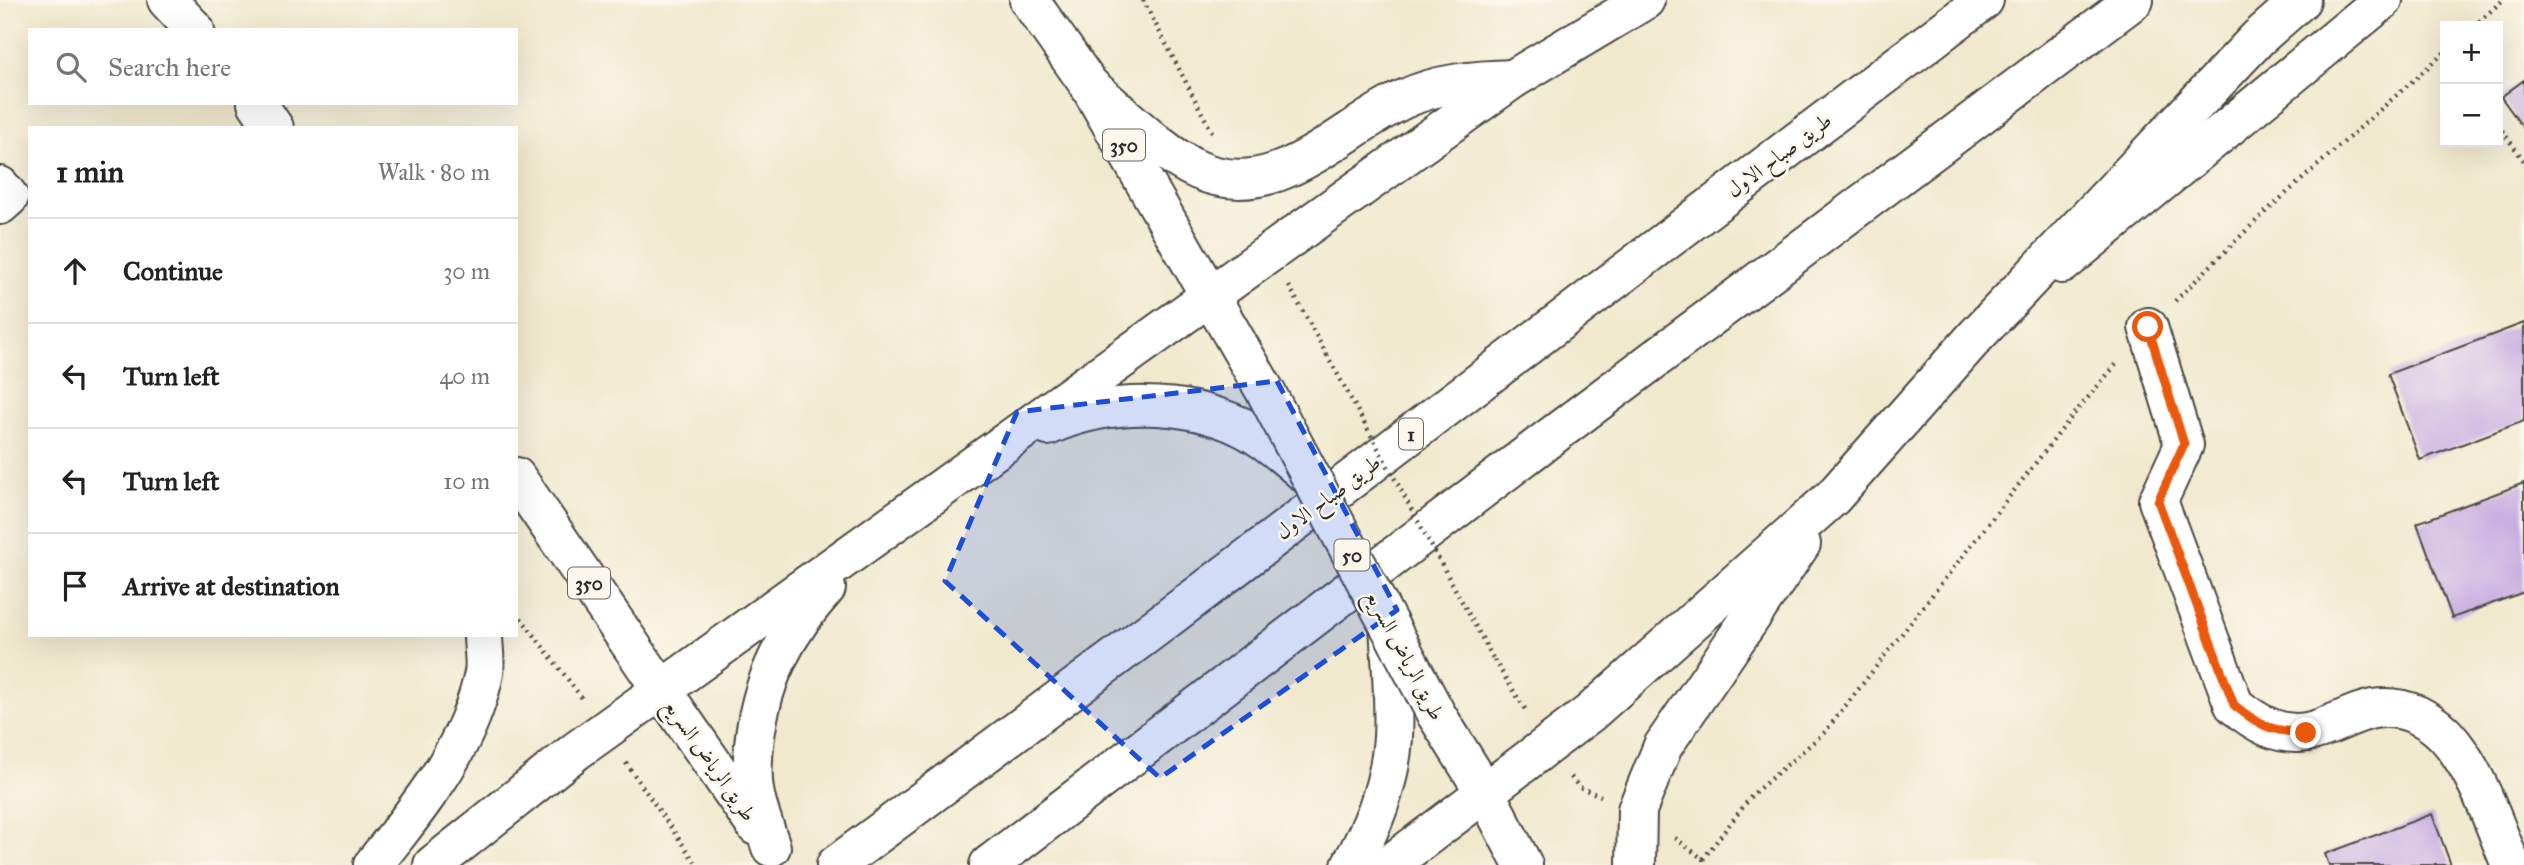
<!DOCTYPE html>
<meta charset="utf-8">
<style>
body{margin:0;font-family:"IM FELL Great Primer",Amiri,serif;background:#f6f6f6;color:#222}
.controls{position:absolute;right:21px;top:21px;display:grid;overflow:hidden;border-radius:0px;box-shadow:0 7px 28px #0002}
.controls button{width:63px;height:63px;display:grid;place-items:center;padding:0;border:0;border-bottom:2px solid #e0e0e0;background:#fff;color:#222;font:35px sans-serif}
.stop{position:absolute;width:21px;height:21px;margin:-16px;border:5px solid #ea580c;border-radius:50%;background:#fff}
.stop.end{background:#ea580c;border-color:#fff;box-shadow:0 2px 7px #0008}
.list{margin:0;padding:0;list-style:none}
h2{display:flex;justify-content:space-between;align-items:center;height:91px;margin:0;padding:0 28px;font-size:30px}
h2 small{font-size:23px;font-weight:400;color:#767676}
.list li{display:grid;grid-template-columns:46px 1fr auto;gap:21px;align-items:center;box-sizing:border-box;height:105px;padding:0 28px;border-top:2px solid #e0e0e0}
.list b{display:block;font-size:26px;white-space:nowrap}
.list em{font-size:23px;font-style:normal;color:#767676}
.icon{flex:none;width:38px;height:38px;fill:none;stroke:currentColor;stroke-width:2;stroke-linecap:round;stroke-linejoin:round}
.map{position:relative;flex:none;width:2524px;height:865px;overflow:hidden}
.search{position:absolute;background:#fff;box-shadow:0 7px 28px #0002;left:28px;top:28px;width:490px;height:77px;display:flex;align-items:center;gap:18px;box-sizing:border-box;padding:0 24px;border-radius:0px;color:#767676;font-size:26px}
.panel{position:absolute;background:#fff;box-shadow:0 7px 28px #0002;left:28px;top:126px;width:490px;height:511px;border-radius:0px}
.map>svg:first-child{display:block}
.building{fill:#c9ade2}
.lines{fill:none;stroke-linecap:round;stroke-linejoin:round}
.minor-casing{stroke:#494843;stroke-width:42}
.major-casing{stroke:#494843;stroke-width:42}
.highway-casing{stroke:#494843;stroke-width:42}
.path{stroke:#494843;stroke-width:4.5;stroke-dasharray:2 5;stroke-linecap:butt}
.minor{stroke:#fff;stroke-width:38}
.major{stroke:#fff;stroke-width:38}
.highway{stroke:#fff;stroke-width:38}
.highway-bridge-casing{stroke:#494843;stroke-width:42;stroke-linecap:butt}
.path-bridge{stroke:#494843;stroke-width:4.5;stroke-dasharray:2 5;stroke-linecap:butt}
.highway-bridge{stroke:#fff;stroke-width:38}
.route{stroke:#ea580c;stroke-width:9}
.marked{fill:#1d4ed8;fill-opacity:0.2;stroke:#1d4ed8;stroke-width:5;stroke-dasharray:14 9;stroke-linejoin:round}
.labels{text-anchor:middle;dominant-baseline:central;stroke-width:5;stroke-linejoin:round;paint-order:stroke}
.shield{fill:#fbf7ec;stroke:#696865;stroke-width:2}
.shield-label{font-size:19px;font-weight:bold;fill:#2b2b2b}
.street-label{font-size:21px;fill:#2b2b2b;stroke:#fbf7ec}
</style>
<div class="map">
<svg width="2524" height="865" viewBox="0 0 2524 865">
<rect width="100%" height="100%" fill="#fbf7ec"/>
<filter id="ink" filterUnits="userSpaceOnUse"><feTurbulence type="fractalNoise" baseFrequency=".0143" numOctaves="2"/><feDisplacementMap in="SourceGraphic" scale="14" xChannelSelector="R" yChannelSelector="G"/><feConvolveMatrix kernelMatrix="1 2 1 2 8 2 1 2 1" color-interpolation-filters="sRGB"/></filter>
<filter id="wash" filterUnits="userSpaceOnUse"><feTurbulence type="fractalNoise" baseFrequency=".00686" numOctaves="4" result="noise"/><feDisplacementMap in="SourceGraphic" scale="28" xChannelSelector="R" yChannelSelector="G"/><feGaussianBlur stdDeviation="1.57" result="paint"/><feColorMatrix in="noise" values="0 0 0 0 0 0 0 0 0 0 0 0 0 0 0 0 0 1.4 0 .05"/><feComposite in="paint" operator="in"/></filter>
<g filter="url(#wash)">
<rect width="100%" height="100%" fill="#f1e9ce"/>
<g id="blocks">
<g class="building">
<path d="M2524,80V129L2501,97Z"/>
<path d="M2524,323V421L2420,460L2388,374Z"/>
<path d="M2524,483V592L2452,618L2417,523Z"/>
<path d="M2432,814L2451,865H2329L2325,854Z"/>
</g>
</g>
</g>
<g filter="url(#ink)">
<use href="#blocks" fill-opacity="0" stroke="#494843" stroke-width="2"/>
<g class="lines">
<defs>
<g id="minor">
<path d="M0,186L9,197L0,205"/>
<path d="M2062,264L2383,0"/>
<path d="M2148,327L2184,445L2158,501L2234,705C2255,722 2278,737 2307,732C2330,728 2351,713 2373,709C2405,704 2434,719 2453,744C2480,779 2494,825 2511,865"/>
</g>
<g id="major">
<path d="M167,0L195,30"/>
<path d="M1029,0L1089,85L1210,296"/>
<path d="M257,103L274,128"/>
<path d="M516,477L661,689"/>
</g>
<g id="highway">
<path d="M1089,85C1120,111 1163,155 1198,170C1276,205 1339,129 1404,99C1438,83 1476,80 1513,79"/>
<path d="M1210,296L1268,396"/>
<path d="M1048,426C1107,399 1183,399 1242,427C1268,440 1290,461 1312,479"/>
<path d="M661,689L756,826"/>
<path d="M1436,714L1486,794L1523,865"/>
<path d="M771,847C765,828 757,809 754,790C751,772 753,753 755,736C763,676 786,633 826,588"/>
<path d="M373,865C419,807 469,748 484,673C486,662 483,647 483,635"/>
<path d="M433,865L576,751L1271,252L1513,79L1645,0"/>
<path d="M836,865L1151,631L1984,0"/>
<path d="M989,865L1544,442L2134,0"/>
<path d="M1351,865C1373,827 1390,783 1393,738C1395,701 1391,662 1389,625"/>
<path d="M1389,865L1590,713L1833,497L1975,337L2258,38L2301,0"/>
<path d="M1636,865L1637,810L1663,746L1801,544"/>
</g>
</defs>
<use href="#minor" class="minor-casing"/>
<use href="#major" class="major-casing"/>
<use href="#highway" class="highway-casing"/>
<g class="path">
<path d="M1143,0L1213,134"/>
<path d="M2474,26L2503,0"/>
<path d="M2498,125L2524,161"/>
<path d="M1289,286L1327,355"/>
<path d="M2175,301L2262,215L2445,52"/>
<path d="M521,618L582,698"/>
<path d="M1494,660L1527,712"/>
<path d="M626,763L697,865"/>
<path d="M1571,777L1579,787L1601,796"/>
<path d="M1675,838L1703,859L1704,865"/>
<path d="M1703,859L1753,794L1825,732L2074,414L2119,361"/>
</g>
<use href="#minor" class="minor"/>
<use href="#major" class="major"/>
<use href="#highway" class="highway"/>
<defs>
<path id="highway-bridge" d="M1268,396L1436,714"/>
</defs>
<use href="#highway-bridge" class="highway-bridge-casing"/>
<path class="path-bridge" d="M1327,355L1494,660"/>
<use href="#highway-bridge" class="highway-bridge"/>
</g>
</g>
<g class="lines" filter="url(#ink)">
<path class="route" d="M2148,327L2184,444L2158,501L2234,705C2261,727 2271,731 2306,733"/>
</g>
<path class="marked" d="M1277,381L1397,610L1160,778L945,581L1017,412Z"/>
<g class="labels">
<g class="shield">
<rect x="1103" y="129.5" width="42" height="31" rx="5"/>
<rect x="1399" y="418.5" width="24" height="31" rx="5"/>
<rect x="1334.5" y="539.5" width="35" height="31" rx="5"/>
<rect x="568" y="567.5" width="42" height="31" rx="5"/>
</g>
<g class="shield-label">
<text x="1124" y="145">350</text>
<text x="1411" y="434">1</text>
<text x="1352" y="555">50</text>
<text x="589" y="583">350</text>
</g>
<g class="street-label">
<text transform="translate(1779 155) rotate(-37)">طريق صباح الاول</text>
<text transform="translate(1328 497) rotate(-37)">طريق صباح الاول</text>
<text transform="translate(1405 655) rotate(62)">طريق الرياض السريع</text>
<text transform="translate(710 760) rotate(55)">طريق الرياض السريع</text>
</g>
</g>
</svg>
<div class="controls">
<button>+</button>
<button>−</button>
</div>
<div class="stop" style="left:2148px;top:327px"></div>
<div class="stop end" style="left:2306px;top:733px"></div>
<div class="search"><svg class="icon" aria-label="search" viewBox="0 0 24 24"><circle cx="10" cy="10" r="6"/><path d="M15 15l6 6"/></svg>Search here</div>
<section class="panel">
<h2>1 min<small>Walk · 80 m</small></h2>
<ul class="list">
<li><svg class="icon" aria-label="ahead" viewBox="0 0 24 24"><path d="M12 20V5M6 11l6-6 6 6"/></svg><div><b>Continue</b></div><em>30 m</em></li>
<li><svg class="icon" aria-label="left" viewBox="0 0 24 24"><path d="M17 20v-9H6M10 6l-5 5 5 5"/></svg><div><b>Turn left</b></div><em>40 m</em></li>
<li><svg class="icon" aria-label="left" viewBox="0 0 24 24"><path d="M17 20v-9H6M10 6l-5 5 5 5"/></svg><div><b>Turn left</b></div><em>10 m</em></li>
<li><svg class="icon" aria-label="arrive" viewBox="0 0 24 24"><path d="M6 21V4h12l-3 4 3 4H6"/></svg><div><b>Arrive at destination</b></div></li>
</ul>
</section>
</div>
